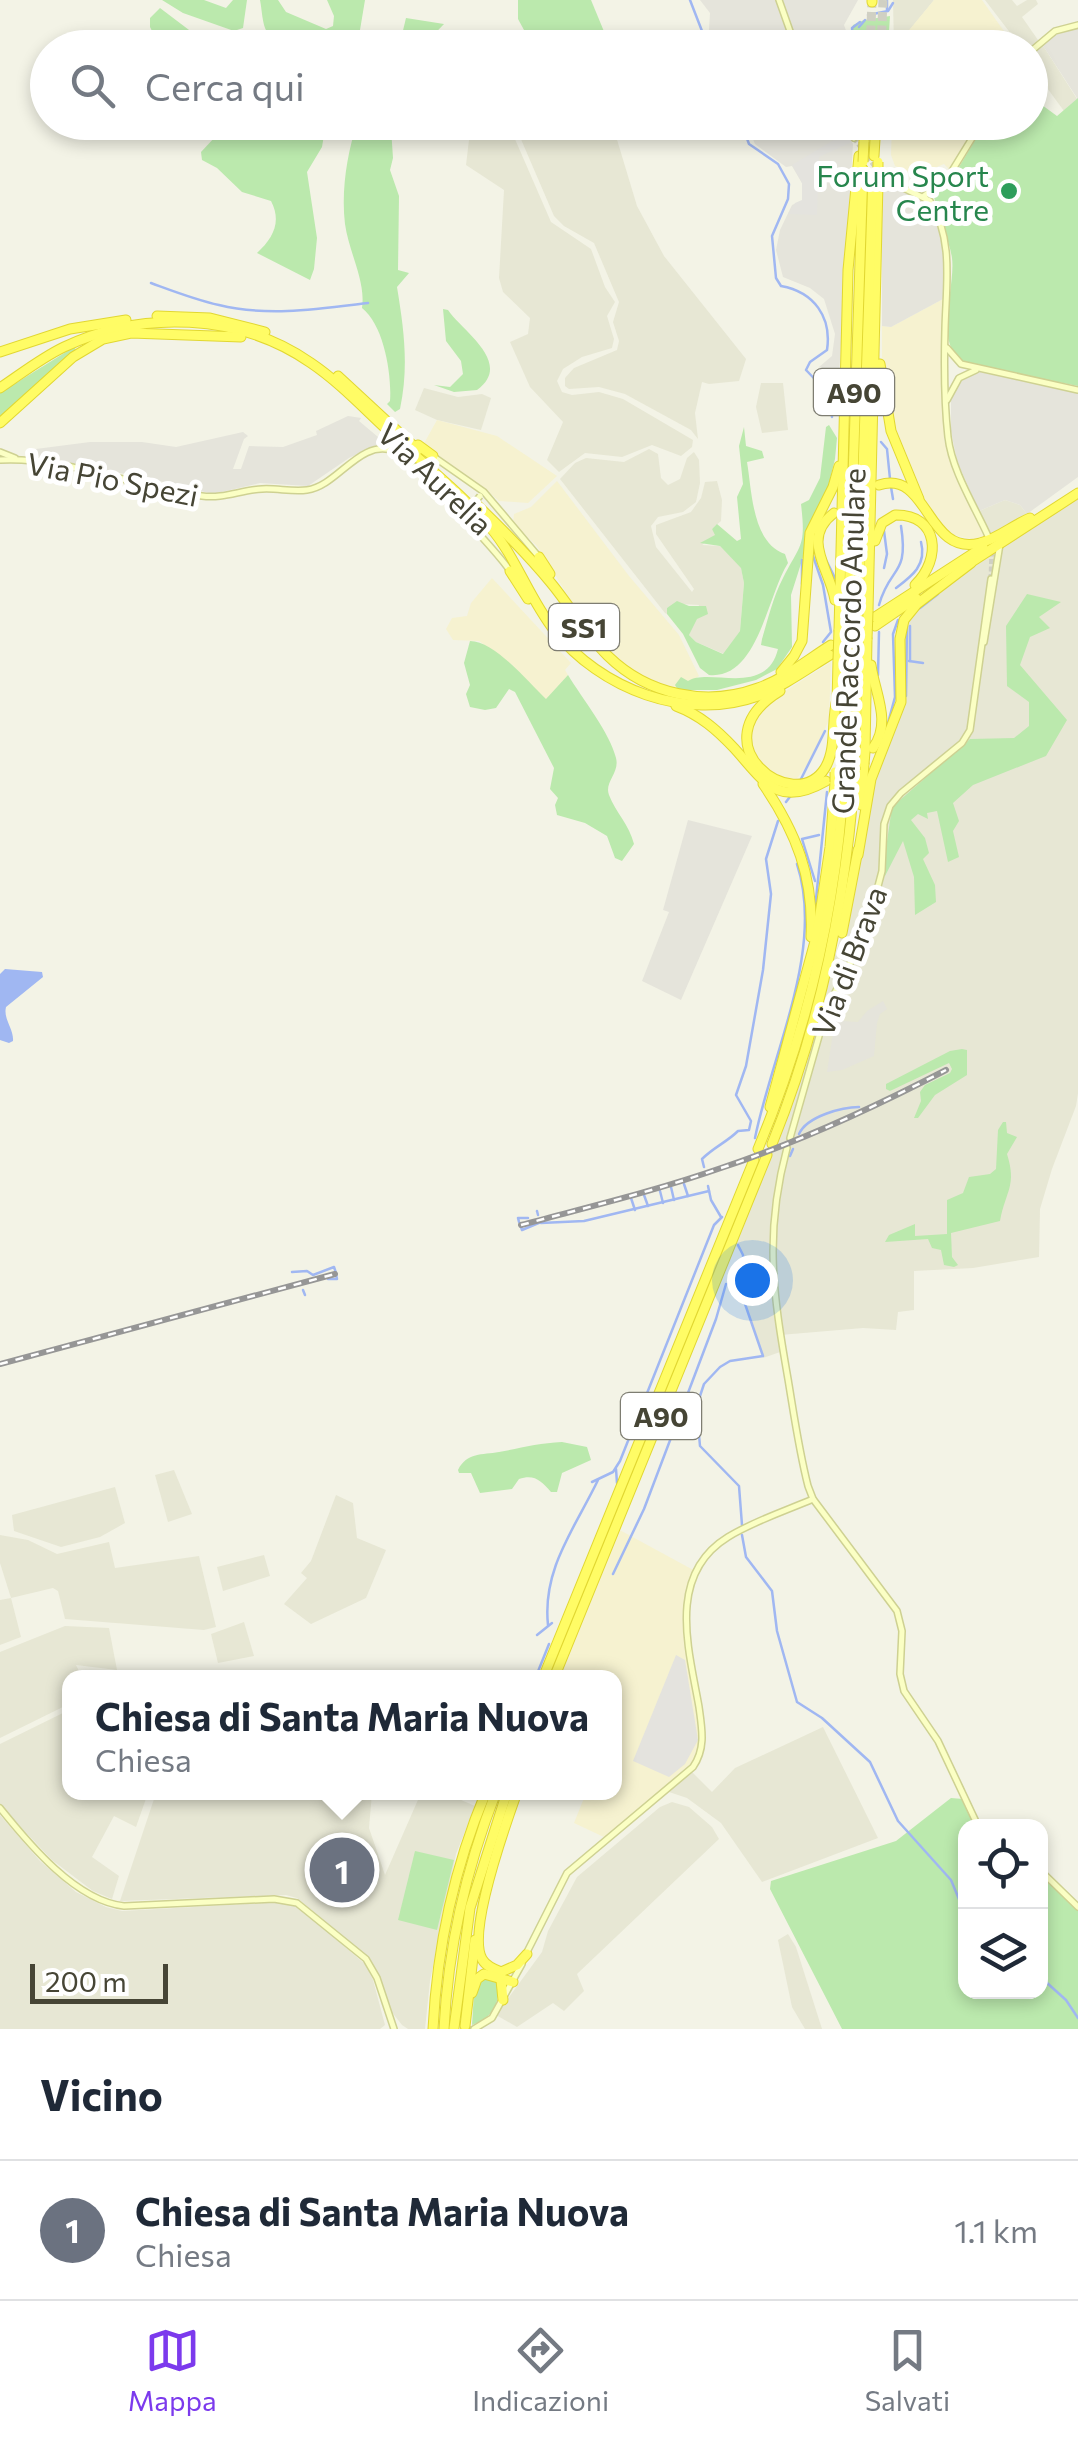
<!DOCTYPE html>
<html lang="it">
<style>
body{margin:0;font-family:Commissioner,sans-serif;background:#f2f2f3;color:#1f2937}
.controls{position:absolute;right:30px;bottom:30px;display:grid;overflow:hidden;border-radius:20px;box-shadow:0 5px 15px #0003}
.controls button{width:90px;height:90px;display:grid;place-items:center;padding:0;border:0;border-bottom:2px solid #e0e1e3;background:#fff;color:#1f2937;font:50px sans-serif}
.scale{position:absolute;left:30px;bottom:25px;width:138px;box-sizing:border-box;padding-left:10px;border:5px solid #464535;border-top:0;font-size:28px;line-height:35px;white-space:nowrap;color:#464535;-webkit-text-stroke:8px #fff;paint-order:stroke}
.you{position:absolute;left:752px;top:1280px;width:35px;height:35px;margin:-25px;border:8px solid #fff;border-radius:50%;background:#1a73e8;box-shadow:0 0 0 15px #1a73e833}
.badge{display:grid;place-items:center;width:65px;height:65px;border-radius:50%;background:#7c3aed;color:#fff;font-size:32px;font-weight:700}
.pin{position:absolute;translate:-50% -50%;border:5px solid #fff;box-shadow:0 2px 10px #0006}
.popup{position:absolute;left:62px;top:1670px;width:560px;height:130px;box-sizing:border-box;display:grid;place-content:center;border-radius:20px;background:#fff;filter:drop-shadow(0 2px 8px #0005);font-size:32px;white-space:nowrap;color:#747a83}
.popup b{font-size:38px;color:#1f2937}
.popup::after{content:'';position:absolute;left:50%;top:100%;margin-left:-20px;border:20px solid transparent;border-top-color:#fff}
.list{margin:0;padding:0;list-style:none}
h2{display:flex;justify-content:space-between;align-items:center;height:130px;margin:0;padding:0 40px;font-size:42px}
h2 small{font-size:32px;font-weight:400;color:#747a83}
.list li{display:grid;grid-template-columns:65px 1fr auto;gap:30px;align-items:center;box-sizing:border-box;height:140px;padding:0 40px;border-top:2px solid #e0e1e3}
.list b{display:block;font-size:38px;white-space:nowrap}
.list p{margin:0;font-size:32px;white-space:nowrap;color:#747a83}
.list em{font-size:32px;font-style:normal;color:#747a83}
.icon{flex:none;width:55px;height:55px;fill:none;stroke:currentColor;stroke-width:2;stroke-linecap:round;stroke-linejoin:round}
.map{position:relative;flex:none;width:1078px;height:2029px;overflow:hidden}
.search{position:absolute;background:#fff;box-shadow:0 5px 15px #0003;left:30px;right:30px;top:30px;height:110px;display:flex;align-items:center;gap:25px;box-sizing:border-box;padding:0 35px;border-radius:55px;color:#747a83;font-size:38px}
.sheet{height:270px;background:#fff}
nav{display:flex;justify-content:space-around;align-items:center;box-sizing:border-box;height:140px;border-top:2px solid #e0e1e3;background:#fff;font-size:28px;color:#747a83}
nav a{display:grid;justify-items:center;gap:5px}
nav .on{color:#7c3aed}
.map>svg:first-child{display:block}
.residential{fill:#e7e7d4}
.commercial{fill:#f6f2d0}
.industrial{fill:#e5e4db}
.green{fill:#bbe9ad}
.parking{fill:#e4e3de}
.water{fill:#a0b7f2}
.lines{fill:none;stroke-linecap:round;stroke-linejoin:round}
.stream{stroke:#a0b7f2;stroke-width:2.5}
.secondary-tunnel{stroke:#d0d0c3;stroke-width:5;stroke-dasharray:5 2.5;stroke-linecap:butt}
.highway-tunnel{stroke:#d0d0c3;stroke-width:9;stroke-dasharray:9 4.5;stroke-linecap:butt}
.secondary-casing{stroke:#ced192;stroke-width:8}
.highway-casing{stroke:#e1d732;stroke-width:11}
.secondary{stroke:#fbffc4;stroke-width:5}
.highway{stroke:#fffc65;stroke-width:9}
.rail-casing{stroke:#969696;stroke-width:6}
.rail{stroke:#fff;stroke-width:2.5;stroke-dasharray:8;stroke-linecap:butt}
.secondary-bridge-casing{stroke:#ced192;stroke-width:8;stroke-linecap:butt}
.highway-bridge-casing{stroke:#e1d732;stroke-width:11;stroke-linecap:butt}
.secondary-bridge{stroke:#fbffc4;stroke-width:5}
.highway-bridge{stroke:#fffc65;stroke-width:9}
.leisure-dot{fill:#2e9e5b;stroke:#fff;stroke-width:4}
.labels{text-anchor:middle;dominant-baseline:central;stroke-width:10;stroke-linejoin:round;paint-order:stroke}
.shield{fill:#fff;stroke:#7e7d72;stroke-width:2.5}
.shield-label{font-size:28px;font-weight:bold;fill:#464535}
.leisure-label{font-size:30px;fill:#27864d;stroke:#fff;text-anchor:end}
.street-label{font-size:30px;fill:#464535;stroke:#fff}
</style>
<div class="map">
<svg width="1078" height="2029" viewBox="0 0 1078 2029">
<rect width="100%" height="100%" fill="#f3f3e6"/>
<g class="residential">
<path d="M893,0H934L895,48L894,47Z"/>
<path d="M985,0H1012L1017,6L1027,0H1036L1038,4L1022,17L1038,40L1031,48L1021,47Z"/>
<path d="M1042,44L1077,99L1064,111L1031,66V56Z"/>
<path d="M471,123H508L551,222L591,249L605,287L615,302L607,316L614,339L612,348L582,357L563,369L557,381L562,392L572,395L599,392L623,399L693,440L692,447L681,456L652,445L622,457L585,453L559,472L547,460L563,422L530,387L510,342L528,334L530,318L503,292L499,278L504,190L466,165Z"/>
<path d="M514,123H612L637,206L664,256L746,359L739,381L709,384L702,382L695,413L698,439L691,430L625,394L599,387L569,389L565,386V378L574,368L617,350L619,341L613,322L619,302L594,243L564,226L554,216Z"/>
<path d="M761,383H783L788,430L762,433L756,407Z"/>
<path d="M424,388L458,397L482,394L491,398L481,430L437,420L415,410Z"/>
<path d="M649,449L658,454L661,478L668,485L680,479L687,458L694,452L699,460L700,483L696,502L683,512L658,517L651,526L656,547L692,592L694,589L656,534V525L691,512L701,498L705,482L717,481L722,500L721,521L712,529L716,535L702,545L720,546L741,567L744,583L740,631L724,654L696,642L689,635L699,605L681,604L667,608V614L665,613L560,479L575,463L586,458L624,462Z"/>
<path d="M1078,498V1093L1076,1106L1052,1169L1040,1209L1039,1257L973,1268L914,1271V1310L898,1312L896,1330L863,1328L780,1335L783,1351L763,1358L744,1301L743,1255L732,1241L792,1091L843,930L871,779L895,723L903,626L925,599Z"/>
<path d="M1005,500L1020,505L1027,514L991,534L979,511Z"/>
<path d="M174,1470L192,1514L168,1522L155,1475Z"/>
<path d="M115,1487L125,1523L100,1537L61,1547L14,1531L12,1515Z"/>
<path d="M336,1495L353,1503L357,1538L386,1550L366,1598L311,1624L284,1604L307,1578L301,1573L311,1561Z"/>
<path d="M0,1535L28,1540L57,1554L109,1542L115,1568L199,1556L216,1627L204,1630L65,1619L58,1591L53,1588L11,1598L21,1637L0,1645V1600L11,1598L0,1563Z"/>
<path d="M264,1555L270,1576L223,1591L217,1567Z"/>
<path d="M244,1622L254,1656L218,1663L211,1634Z"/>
<path d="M65,1626L109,1628L117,1670L76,1665L82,1677L70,1678L69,1704L0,1738V1652Z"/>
<path d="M69,1710L70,1792L148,1793L136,1827L114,1816L92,1857L119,1876L112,1899L93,1891L52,1860L0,1805V1744Z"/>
<path d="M823,1727L878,1838L762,1882L721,1823L687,1798L669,1792L692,1772L712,1792L735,1768Z"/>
<path d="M156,1793H372L369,1828L385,1875L421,1793H445L475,1806L456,1854L430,1981L425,2029H408L402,2025L387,2006L384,1987L370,1959L297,1898L286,1895L120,1901Z"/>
<path d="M672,1802L689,1807L712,1827L719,1839L577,1974L584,1991L564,2011L553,2003L517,2027L496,2015L542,1952L548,1931L577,1877L660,1807Z"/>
<path d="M0,1815L40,1861L76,1892L106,1907L122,1911L282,1902L299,1907L366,1965L373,1980L385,2025L380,2029H0Z"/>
<path d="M788,1934L796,1947L822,2029H805L792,2007L778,1940Z"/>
</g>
<g class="commercial">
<path d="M934,0H982L1015,47H895Z"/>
<path d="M892,123H978L949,169L944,164L918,175L895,166L891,155Z"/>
<path d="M943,299L944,440L952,465L984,537L976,540L946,533L921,495L893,432L882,368V326L891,327Z"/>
<path d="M437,420L497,436L557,476L528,503L499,501L484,488L422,447Z"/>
<path d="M557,481L629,576L679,635L699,676L678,690L644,679L614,658L587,626L537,546L513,523L514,514L531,507Z"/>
<path d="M492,578L571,663L565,670L568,675L546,700L512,665L479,641L453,640L446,629L452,618L467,616L471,603Z"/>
<path d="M831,662L829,720L810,761L795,781L773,776L758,760L751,744L749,730L768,702Z"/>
<path d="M616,1528L697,1572L690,1588L685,1629L702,1734L697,1761L606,1838L574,1823L586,1793L614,1792V1678H554Z"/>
</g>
<g class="industrial">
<path d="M700,0H777L792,47H708L710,13Z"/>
<path d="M783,0H858L844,25L852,47H798Z"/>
<path d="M1078,27V117L1070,105L1077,98L1042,44L1063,30Z"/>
<path d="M746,123H840L853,144L838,393L819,367L832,356L835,334L824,299L810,288L783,277L776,250L780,230L792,205L802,201V183L792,166L786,167L755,144Z"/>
<path d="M882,181L926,202L931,207L942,240L946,272L943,299L891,327L882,326Z"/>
<path d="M980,372L1078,392V477L1027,514L1020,505L1005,500L979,511L957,461L951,431V398L963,379Z"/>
<path d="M348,416L361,418L359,421L384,442L349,458L308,486L260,483L213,494L138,476L28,458V450L90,442H142L176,447L243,432L248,436L244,439L233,469H241L249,446L283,447L317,435L316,431Z"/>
<path d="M688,820L752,836L681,1000L642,981L669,912L663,910Z"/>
<path d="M883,1001L887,1009L880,1014L877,1023L874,1056L842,1070L827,1072L836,1013L842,1021L858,1022L867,1011Z"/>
</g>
<g class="green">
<path d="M162,0H204L226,8L233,0H247L243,28L234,31L183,13Z"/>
<path d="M260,0H278L286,12L326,29L333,26L334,16L327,0H365L360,30L352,47C332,48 279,53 267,32C262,24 262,9 260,0Z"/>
<path d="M518,0H591L610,46L584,47L524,30L518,19Z"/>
<path d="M160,8L193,33L227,47H160L150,27V18Z"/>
<path d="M890,16L888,47H862V42L861,47H856L851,32L853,25L864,20Z"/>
<path d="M406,18L444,24L422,47H399Z"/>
<path d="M1031,97L1057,116L1078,98V386L967,364C931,347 956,289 952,258C949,237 937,217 934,196L949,184L985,123L1030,122Z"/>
<path d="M287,123H326L322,147L307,172L317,238L314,269L310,280L257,253C273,238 282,222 271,201L242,192L217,168L202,160L201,152L216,136L281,131Z"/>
<path d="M357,123H398L391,128L393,158L390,170L399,196L398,270L409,273L397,287C404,330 409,366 400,409L395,412L387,404L390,401C392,375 384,325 362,308C366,281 349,253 345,224C341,191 347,154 357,123Z"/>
<path d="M443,309L448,310C462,331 514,363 477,390L454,392L434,385L450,387L463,374L461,361L446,341Z"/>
<path d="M74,347L77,351L0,418V393Z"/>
<path d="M829,425L837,438L835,459L828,488L808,526L805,551L791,595L792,647L777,669L756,680L717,690H678L675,685L681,677L688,681C709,667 766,698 778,649L761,645L762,639C768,619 773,597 783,578C801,543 806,547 801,504L809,500L820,478L826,427Z"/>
<path d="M744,427L746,446L762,451L764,458L747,462C752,491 752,543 785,554L788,563C767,596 758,680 709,675L700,668L683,634L667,614V608L677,601L689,606H706L708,614L697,619L689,635L696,642L723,654L740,631L744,583L741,568L720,546L700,543L715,535L712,529L717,524L737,541L741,539L737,497L743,484L739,446Z"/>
<path d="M1027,594L1061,602L1039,617L1050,628L1030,637L1020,665L1067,720L1046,756L973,785L953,803L959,821L953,831L959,857L948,862L937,811L927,813L928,819L918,814L911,820L925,838L929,853L923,859L935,885L936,902L915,915L914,877L903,841L885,876L884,862L892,807L970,739L1014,738L1029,726V702L1007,686L1006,626Z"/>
<path d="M470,641C495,641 528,682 546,699L568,675C582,698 610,733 616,758C620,773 604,782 609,795C616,813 629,824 634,844L622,861L615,858L607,836L585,823L557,815L555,805L558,798L550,789L554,768L515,692L509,689L496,708L485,710L470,707L466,694L470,685L464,663Z"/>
<path d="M962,1049L967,1050V1075L935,1095L918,1118H914L921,1101L920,1092L925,1085L950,1073L952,1069L949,1063L890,1091L886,1089V1084L950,1051Z"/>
<path d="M1003,1122H1006L1007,1133L1017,1137L1007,1154C1017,1186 1006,1190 1000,1221L951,1233L952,1257L958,1265L954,1267L944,1265L941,1250L932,1248L928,1239L885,1242L889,1235L915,1224V1236L947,1234V1200L963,1193L969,1177L990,1174L996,1169L998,1130Z"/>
<path d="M562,1442L587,1447L591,1460L562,1473L557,1492H551C541,1481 535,1474 519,1479L512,1489L480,1493L471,1473H459L458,1470C467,1452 482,1455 499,1452C521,1448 539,1443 562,1442Z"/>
<path d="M951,1798L963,1799L977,1826H966V1992H1040L1041,1874L1078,1910V2029H842L770,1889L771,1881L896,1841Z"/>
<path d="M415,1851L454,1860L437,1930L398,1920Z"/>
<path d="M483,1977L498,1979C500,2003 495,2016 472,2025L474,1993Z"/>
</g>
<g class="parking">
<path d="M844,130L852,142L819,157L817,215L788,214L795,203L802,200V183L792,165L842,135Z"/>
<path d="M676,1655L685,1660L698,1740L685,1764L669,1777L633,1761Z"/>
</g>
<path class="water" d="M5,969L42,972L43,977L6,1007C3,1019 14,1029 13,1041L9,1043L0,1040V974Z"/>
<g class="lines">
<g class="stream">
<path d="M690,0L702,31L701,48"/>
<path d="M887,0V10"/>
<path d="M868,15L888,11L893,3"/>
<path d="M859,27L865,20"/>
<path d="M853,40L852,28L860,22"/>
<path d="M741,122L749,144L778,164L789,184L788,199L772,236L776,278L781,286C814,292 832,317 827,350L810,362L806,370L830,395L832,417"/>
<path d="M151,283C173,291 196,300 219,305C268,317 319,309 368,303"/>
<path d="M881,442L887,449L890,479"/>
<path d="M891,487L893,499"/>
<path d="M813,556L823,585L831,632L823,642"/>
<path d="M825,558L836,580"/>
<path d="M884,568L887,554L884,531"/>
<path d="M802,584V560"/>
<path d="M896,588C912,576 927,565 921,542"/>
<path d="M879,605C890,565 909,577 901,526"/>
<path d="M920,608L938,594"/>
<path d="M909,661L923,663"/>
<path d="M910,661V626"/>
<path d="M878,675L879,632"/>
<path d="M906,696L907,626"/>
<path d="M888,723L895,697L893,634L898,620"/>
<path d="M801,779L825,731"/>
<path d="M786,802L792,794"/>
<path d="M815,881L802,839L819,835"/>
<path d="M815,909L827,792"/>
<path d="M799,1134C807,1116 843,1107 859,1107"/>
<path d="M755,1138C772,1053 825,949 797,864"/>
<path d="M790,1156L793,1149"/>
<path d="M704,1167L702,1159C714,1147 727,1142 738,1131L749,1130L751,1121L736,1095L746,1066L763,970L771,894L766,859L778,821"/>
<path d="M684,1184L688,1196"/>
<path d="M708,1186L711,1200L721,1217"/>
<path d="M671,1187L674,1200"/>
<path d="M660,1191L663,1203"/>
<path d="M644,1195L648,1206"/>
<path d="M631,1198L635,1210"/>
<path d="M537,1211L538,1215"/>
<path d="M519,1222L518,1218H528"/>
<path d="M541,1223L584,1221L709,1191"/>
<path d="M520,1224L522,1230L541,1222"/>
<path d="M738,1245L743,1255L744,1301L763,1356L730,1361L720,1367L704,1384L700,1396L698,1424L700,1446L739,1486L742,1525"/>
<path d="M292,1272L307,1271L313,1275L334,1267L336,1273"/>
<path d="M328,1279H337L336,1274"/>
<path d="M303,1290L305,1295"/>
<path d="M626,1408L646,1410"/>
<path d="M669,1419L697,1423"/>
<path d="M616,1469L617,1483"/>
<path d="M592,1482L613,1472L620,1461L714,1225L722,1217"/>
<path d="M742,1535L746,1557L772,1591L777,1631L797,1702L822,1718L870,1762L898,1821L951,1880L966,1916"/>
<path d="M613,1574L644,1509L716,1319L726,1284"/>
<path d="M548,1625C542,1569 575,1528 598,1480"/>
<path d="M537,1635L552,1623"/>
<path d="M532,1678L537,1674L549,1644"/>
<path d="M1040,1983L1046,1982L1066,2000L1078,2018"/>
</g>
<g class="secondary-tunnel">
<path d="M854,138L876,168"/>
<path d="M991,579L992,549"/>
</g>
<g class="highway-tunnel">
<path d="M870,48L872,2"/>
<path d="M881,48L883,0"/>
<path d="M469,2029V2026"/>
</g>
<defs>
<g id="secondary">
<path d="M779,0L796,48"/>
<path d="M1030,52L1055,31L1078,25"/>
<path d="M843,122L854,138"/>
<path d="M885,179L930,201C954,240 946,285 945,329C944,364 944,401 948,437C952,471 974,505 988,536"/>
<path d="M924,196L947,179L982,122"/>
<path d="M947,348L961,364L1078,390"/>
<path d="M947,400L959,378L976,370"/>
<path d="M0,452L15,458"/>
<path d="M434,457L484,492L539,557"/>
<path d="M0,460C61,456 140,488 202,496C223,499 241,490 262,489C277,488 292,492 307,490C338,486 360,438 394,451C409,456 499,554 510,571"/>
<path d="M984,642L1000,544"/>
<path d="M790,1138L827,1008L860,944L872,909L882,871L884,824L890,806L901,793L962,743L970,730L991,579"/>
<path d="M787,1148C764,1234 773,1293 788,1379C794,1415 799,1451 808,1486L813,1499L897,1611L902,1631L900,1674L904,1691L938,1741L978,1826"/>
<path d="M0,1808C29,1844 76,1901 124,1906L274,1899L297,1903L366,1959L377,1978L394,2029"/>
<path d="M1040,1870L1078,1907"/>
<path d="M526,1954L567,1873L693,1767C706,1748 702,1729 699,1707C689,1650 666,1575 728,1537C754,1521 785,1511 813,1499"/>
<path d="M474,2029L492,2018L522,1964"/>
</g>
<g id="highway">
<path d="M872,2V0"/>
<path d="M864,142L865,122"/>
<path d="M874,156L876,122"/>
<path d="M157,316L210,318L265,332"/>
<path d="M0,352L70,329L126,320"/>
<path d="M880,364L891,431L919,499"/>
<path d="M338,376L418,450"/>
<path d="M0,388C21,374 41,358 64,347C142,310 239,313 311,363C342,384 368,413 396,438C427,467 462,494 490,527C516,557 529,598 554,630C600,689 686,722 758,696C784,686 807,669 830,655"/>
<path d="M0,423L73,357L103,339L131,333L241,337"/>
<path d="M418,445L433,456"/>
<path d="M879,485C929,469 926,557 980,543C997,539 1013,525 1030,518"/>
<path d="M477,505C503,530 528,555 551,583C571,607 586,635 608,656C648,695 706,707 758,688C784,679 807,660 831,645"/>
<path d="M834,513C800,539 830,569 835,600"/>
<path d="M875,541L882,523L895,515C939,514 942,559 915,585"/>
<path d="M539,557L550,574"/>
<path d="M967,565L1078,493"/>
<path d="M510,571L528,599"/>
<path d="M868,611L878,182"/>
<path d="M858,617L873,175"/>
<path d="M875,617L983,547"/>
<path d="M875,626L916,598"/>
<path d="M839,630L848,270L859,156"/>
<path d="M848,631L863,169"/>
<path d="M871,665C875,694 892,722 873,748"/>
<path d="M781,672L794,656L802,641L810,533L833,487L839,466"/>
<path d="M780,691C696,742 794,818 825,768C837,748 831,721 837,699"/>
<path d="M837,704L838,660"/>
<path d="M676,706C700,715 717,730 734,748C764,781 777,809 826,781"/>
<path d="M865,752L867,639"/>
<path d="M855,759L858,646"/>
<path d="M844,766L847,653"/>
<path d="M763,784C796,832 814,877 811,937"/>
<path d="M861,805L864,764"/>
<path d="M858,855L871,779L901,702L900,639L904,620L917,604L971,563"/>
<path d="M842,933L858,850"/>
<path d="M770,1107L817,934L830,847L835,782"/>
<path d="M772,1144C821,1023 846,900 855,770"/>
<path d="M758,1149C808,1029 837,906 844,776"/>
<path d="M543,1678L754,1160"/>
<path d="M554,1678L767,1155"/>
<path d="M517,1792C506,1823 467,1932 482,1959C486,1966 493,1969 501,1972L517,1965L527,1954"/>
<path d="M501,1980L503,2000"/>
<path d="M472,1993L477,1979L484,1974L513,1982"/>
<path d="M465,2026L475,1940"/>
<path d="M454,2028L470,1908L507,1792"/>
<path d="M433,2029C437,1947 454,1868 486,1792"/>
<path d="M444,2029C448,1947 466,1869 496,1792"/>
</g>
</defs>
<use href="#secondary" class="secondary-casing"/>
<use href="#highway" class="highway-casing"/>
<use href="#secondary" class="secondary"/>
<use href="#highway" class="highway"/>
<defs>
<g id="rail">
<path d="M521,1225C588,1207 655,1191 721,1168C799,1142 873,1108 946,1070"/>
<path d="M0,1364L335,1274"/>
</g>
</defs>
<use href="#rail" class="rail-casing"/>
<use href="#rail" class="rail"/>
<defs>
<path id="secondary-bridge" d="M465,514L480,496"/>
<g id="highway-bridge">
<path d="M863,162L864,142"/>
<path d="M878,182V162"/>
<path d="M867,639L868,611"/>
<path d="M858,646V617"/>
<path d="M847,653L848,631"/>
<path d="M838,660L839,630"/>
<path d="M864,764L865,752"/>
<path d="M855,770V759"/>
<path d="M844,776V766"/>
<path d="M835,782V772"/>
</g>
</defs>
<use href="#secondary-bridge" class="secondary-bridge-casing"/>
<use href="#highway-bridge" class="highway-bridge-casing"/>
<use href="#secondary-bridge" class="secondary-bridge"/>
<use href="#highway-bridge" class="highway-bridge"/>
</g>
<circle class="leisure-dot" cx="1009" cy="191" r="10"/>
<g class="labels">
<g class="shield">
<rect x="814" y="369" width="80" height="46" rx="8"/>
<rect x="549" y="604" width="70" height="46" rx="8"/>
<rect x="621" y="1393" width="80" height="46" rx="8"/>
</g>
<g class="shield-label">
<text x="854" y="392">A90</text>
<text x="584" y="627">SS1</text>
<text x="661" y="1416">A90</text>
</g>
<g class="leisure-label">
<text x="989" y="174">Forum Sport<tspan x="989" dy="34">Centre</tspan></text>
</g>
<g class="street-label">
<text transform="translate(113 478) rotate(11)">Via Pio Spezi</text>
<text transform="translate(436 478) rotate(44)">Via Aurelia</text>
<text transform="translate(847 641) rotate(-88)">Grande Raccordo Anulare</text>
<text transform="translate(848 961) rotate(-69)">Via di Brava</text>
</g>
</g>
</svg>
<div class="controls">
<button><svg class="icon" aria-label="locate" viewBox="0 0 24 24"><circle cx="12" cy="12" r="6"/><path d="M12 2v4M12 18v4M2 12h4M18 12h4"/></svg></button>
<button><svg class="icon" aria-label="layers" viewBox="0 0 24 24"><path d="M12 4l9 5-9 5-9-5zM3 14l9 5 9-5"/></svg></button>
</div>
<div class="scale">200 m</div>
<div class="you"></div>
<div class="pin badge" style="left:342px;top:1870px;background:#6b7280">1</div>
<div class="popup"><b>Chiesa di Santa Maria Nuova</b>Chiesa</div>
<div class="search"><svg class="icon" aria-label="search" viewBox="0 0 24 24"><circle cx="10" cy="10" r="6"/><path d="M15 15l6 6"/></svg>Cerca qui</div>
</div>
<section class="sheet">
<h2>Vicino<small></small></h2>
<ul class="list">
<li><span class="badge" style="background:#6b7280">1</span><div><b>Chiesa di Santa Maria Nuova</b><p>Chiesa</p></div><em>1.1 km</em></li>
</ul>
</section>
<nav>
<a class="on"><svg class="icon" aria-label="map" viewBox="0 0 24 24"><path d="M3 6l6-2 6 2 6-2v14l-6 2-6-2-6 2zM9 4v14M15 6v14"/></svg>Mappa</a>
<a><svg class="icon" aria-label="directions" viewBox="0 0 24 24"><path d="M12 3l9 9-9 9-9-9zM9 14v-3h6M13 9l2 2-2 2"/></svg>Indicazioni</a>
<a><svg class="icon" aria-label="saved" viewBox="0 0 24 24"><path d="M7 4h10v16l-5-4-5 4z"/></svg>Salvati</a>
</nav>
